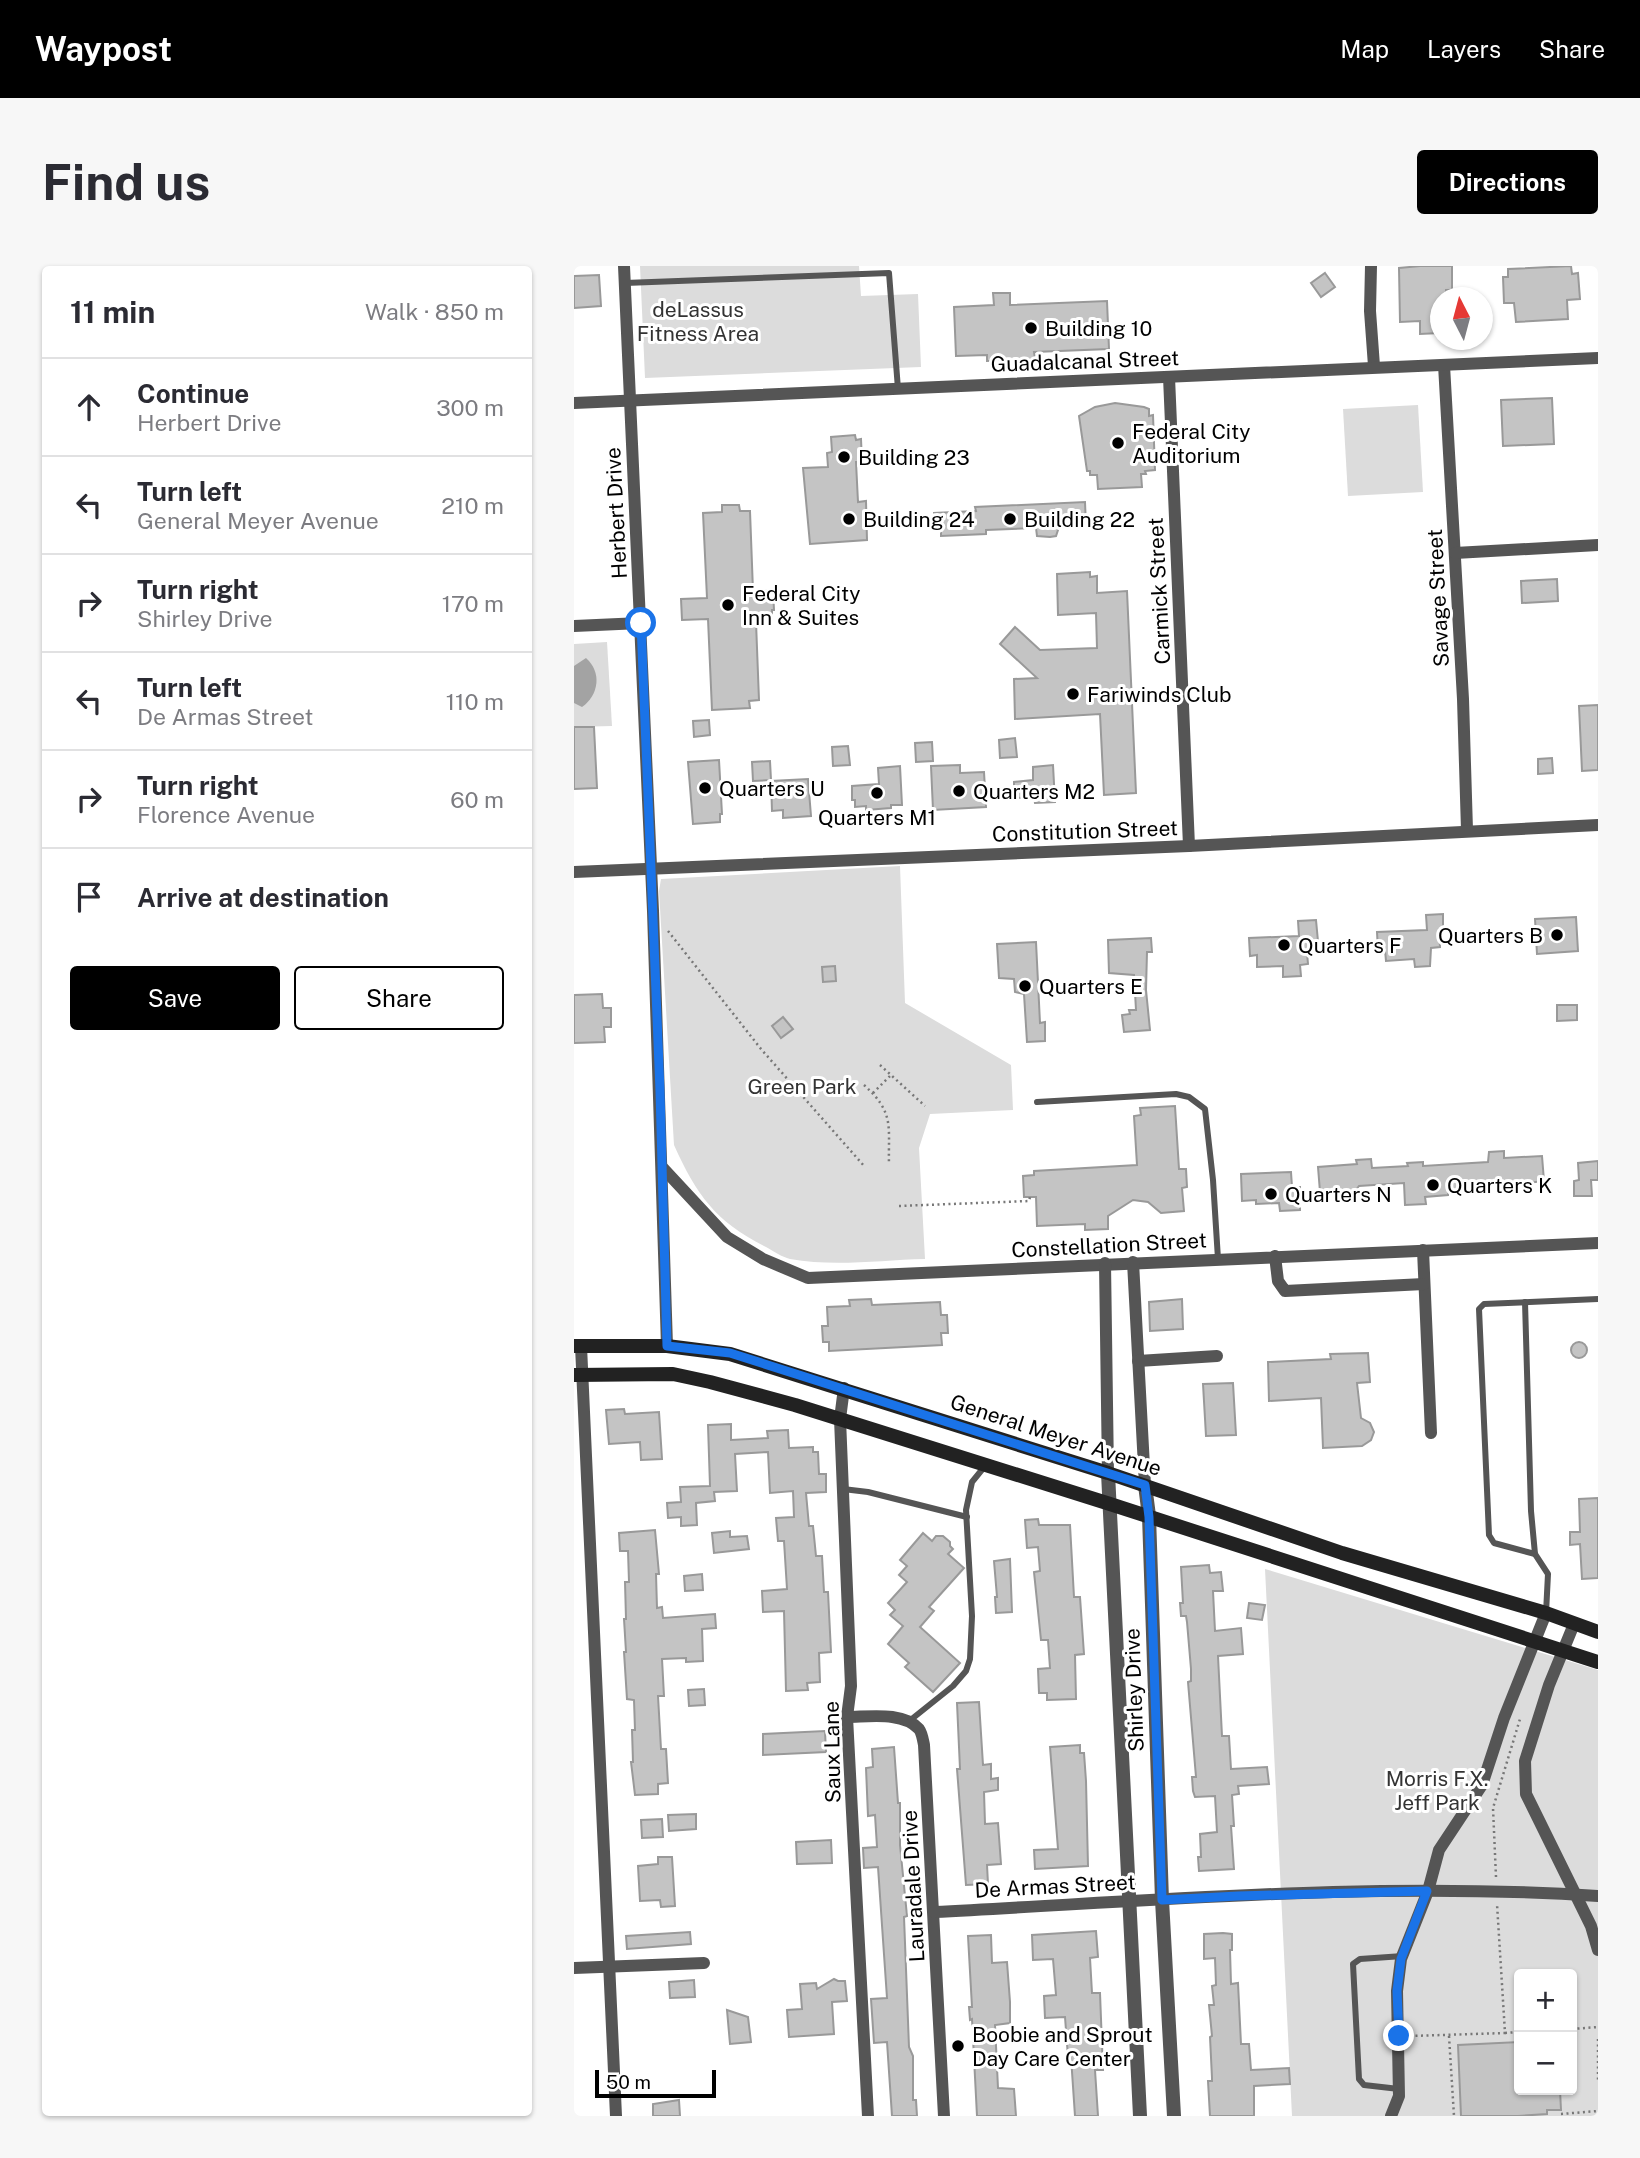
<!DOCTYPE html>
<meta charset="utf-8">
<style>
body{margin:0;font-family:"Public Sans",sans-serif;background:#f7f7f7;color:#2b2b33}
.controls{position:absolute;right:21px;bottom:21px;display:grid;overflow:hidden;border-radius:7px;box-shadow:0 2px 5px #0004}
.controls button{width:63px;height:63px;display:grid;place-items:center;padding:0;border:0;border-bottom:2px solid #e1e1e2;background:#fff;color:#2b2b33;font:35px sans-serif}
.compass{position:absolute;left:856px;top:21px;width:63px;height:63px;border-radius:50%;background:#fff;box-shadow:0 2px 5px #0004;rotate:354deg}
.scale{position:absolute;left:21px;bottom:18px;width:121px;box-sizing:border-box;padding-left:7px;border:4px solid #000;border-top:0;font-size:19px;line-height:24px;white-space:nowrap;color:#000;-webkit-text-stroke:5px #fff;paint-order:stroke}
.stop{position:absolute;width:21px;height:21px;margin:-16px;border:5px solid #1a73e8;border-radius:50%;background:#fff}
.stop.end{background:#1a73e8;border-color:#fff;box-shadow:0 2px 7px #0008}
.list{margin:0;padding:0;list-style:none}
h2{display:flex;justify-content:space-between;align-items:center;height:91px;margin:0;padding:0 28px;font-size:30px}
h2 small{font-size:23px;font-weight:400;color:#7c7c81}
.list li{display:grid;grid-template-columns:46px 1fr auto;gap:21px;align-items:center;box-sizing:border-box;height:98px;padding:0 28px;border-top:2px solid #e1e1e2}
.list b{display:block;font-size:26px;white-space:nowrap}
.list p{margin:0;font-size:23px;white-space:nowrap;color:#7c7c81}
.list em{font-size:23px;font-style:normal;color:#7c7c81}
.actions{display:flex;gap:14px;padding:21px 28px}
.actions a{flex:1;padding:16px 0;border:2px solid #000;border-radius:7px;text-align:center;font-size:24px;color:#000}
.actions .main{background:#000;color:#fff}
.icon{flex:none;width:38px;height:38px;fill:none;stroke:currentColor;stroke-width:2;stroke-linecap:round;stroke-linejoin:round}
.map{position:relative;flex:none;width:1024px;height:1850px;overflow:hidden;border-radius:7px}
header{display:flex;align-items:center;gap:42px;box-sizing:border-box;height:98px;padding:0 35px;background:#000;color:#fff}
header strong{font-size:33px}
nav{display:flex;gap:38px;margin-inline-start:auto;font-size:24px}
.intro{display:flex;align-items:center;justify-content:space-between;box-sizing:border-box;height:168px;padding:0 42px}
h1{margin:0;font-size:49px}
.button{padding:18px 32px;border-radius:7px;background:#000;color:#fff;font-size:24px;font-weight:700}
main{display:flex;gap:42px;padding:0 42px}
aside{flex:1;background:#fff;border-radius:7px;box-shadow:0 2px 5px #0004}
.map>svg:first-child{display:block}
.green{fill:#dcdcdc;fill-rule:evenodd}
.water{fill:#a3a3a3}
.building{fill:#c4c4c4;stroke:#999;stroke-width:2}
.lines{fill:none;stroke-linecap:round;stroke-linejoin:round}
.path{stroke:#777;stroke-width:2.5;stroke-dasharray:2 3.5;stroke-linecap:butt}
.service{stroke:#555;stroke-width:6}
.minor{stroke:#555;stroke-width:12}
.tertiary{stroke:#555;stroke-width:14}
.secondary{stroke:#222;stroke-width:14}
.route{stroke:#1a73e8;stroke-width:9}
.poi-dot{fill:#000;stroke:#fff;stroke-width:2.5}
.labels{text-anchor:middle;dominant-baseline:central;stroke-width:6;stroke-linejoin:round;paint-order:stroke}
.park-label{font-size:21px;fill:#333;stroke:#fff}
.poi-label{font-size:21px;fill:#000;stroke:#fff;text-anchor:start}
.street-label{font-size:21px;fill:#000;stroke:#fff}
</style>
<header>
<strong>Waypost</strong>
<nav><a>Map</a><a>Layers</a><a>Share</a></nav>
</header>
<div class="intro"><h1>Find us</h1><a class="button">Directions</a></div>
<main>
<aside>
<h2>11 min<small>Walk · 850 m</small></h2>
<ul class="list">
<li><svg class="icon" aria-label="ahead" viewBox="0 0 24 24"><path d="M12 20V5M6 11l6-6 6 6"/></svg><div><b>Continue</b><p>Herbert Drive</p></div><em>300 m</em></li>
<li><svg class="icon" aria-label="left" viewBox="0 0 24 24"><path d="M17 20v-9H6M10 6l-5 5 5 5"/></svg><div><b>Turn left</b><p>General Meyer Avenue</p></div><em>210 m</em></li>
<li><svg class="icon" aria-label="right" viewBox="0 0 24 24"><path d="M7 20v-9h11M14 6l5 5-5 5"/></svg><div><b>Turn right</b><p>Shirley Drive</p></div><em>170 m</em></li>
<li><svg class="icon" aria-label="left" viewBox="0 0 24 24"><path d="M17 20v-9H6M10 6l-5 5 5 5"/></svg><div><b>Turn left</b><p>De Armas Street</p></div><em>110 m</em></li>
<li><svg class="icon" aria-label="right" viewBox="0 0 24 24"><path d="M7 20v-9h11M14 6l5 5-5 5"/></svg><div><b>Turn right</b><p>Florence Avenue</p></div><em>60 m</em></li>
<li><svg class="icon" aria-label="arrive" viewBox="0 0 24 24"><path d="M6 21V4h12l-3 4 3 4H6"/></svg><div><b>Arrive at destination</b></div></li>
</ul>
<div class="actions"><a class="main">Save</a><a>Share</a></div>
</aside>
<div class="map">
<svg width="1024" height="1850" viewBox="0 0 1024 1850">
<rect width="100%" height="100%" fill="#fff"/>
<g class="green">
<path d="M66,0H285L287,30L344,28L347,101L71,112Z"/>
<path d="M844,139L849,226L774,230L769,143Z"/>
<path d="M33,376L38,460L0,461V378Z"/>
<path d="M326,600L331,737L437,799L439,844L356,848L345,882L351,993C307,994 260,1001 216,993C208,991 199,985 192,981C142,956 123,930 100,879L85,625L87,613Z"/>
<path d="M691,1303L1024,1404V1850H718ZM945,1708H998V1824H945Z"/>
</g>
<path class="water" d="M12,392C28,406 25,429 8,441L0,437V400Z"/>
<g class="building">
<path d="M846,0H878V24H872V32H866V67L846,68V55L826,56L825,2Z"/>
<path d="M997,0L998,8L1004,7L1006,33L993,34L994,53L942,56L940,37H930L929,11H934V3Z"/>
<path d="M751,7L761,21L747,31L737,17Z"/>
<path d="M25,9L27,40L0,42V10Z"/>
<path d="M419,27H436V39L533,35L535,83L460,86L461,93L413,95V89L382,90L380,41L420,39Z"/>
<path d="M978,132L980,178L929,180L927,134Z"/>
<path d="M541,137L570,141L575,143V150L579,149L581,204L571,205L572,208H567L568,221L524,223L523,209H516V205H513L505,150L521,141Z"/>
<path d="M281,169L282,174L287,173L288,196H282L284,236L292,235L293,274L236,278L229,202L254,201L253,187L258,186L257,171Z"/>
<path d="M511,236L512,260L485,261L482,270L476,271L463,270L462,262L412,264V268L367,270V263H360V247L402,245L401,241Z"/>
<path d="M148,239H165L166,245H176L179,325L199,324L200,344H198V355L182,356L185,434L175,435L176,442L138,444L134,353L108,354L107,333L133,332L129,247L148,246Z"/>
<path d="M516,306V311L523,310V327L553,325L562,527L530,529L526,448L441,453L440,413L463,412L426,378L441,361L466,384L523,382L522,347L484,349L483,308Z"/>
<path d="M983,313L984,335L948,337L947,315Z"/>
<path d="M1024,439V504L1008,505L1005,440Z"/>
<path d="M135,454L136,469L120,471L119,455Z"/>
<path d="M0,461H20L23,522L0,523Z"/>
<path d="M441,472L443,491L426,492L425,474Z"/>
<path d="M358,476L359,495L342,496L341,477Z"/>
<path d="M274,480L276,499L259,500L258,481Z"/>
<path d="M978,492L979,507L964,508V493Z"/>
<path d="M145,494L148,548H146V556L119,558L114,496Z"/>
<path d="M196,495L197,514L179,515L178,496Z"/>
<path d="M386,499V507L410,506L412,541L359,544L357,500Z"/>
<path d="M479,499L481,536L461,537L460,531L440,532V516L459,514V501Z"/>
<path d="M326,500L328,539H317V542L292,544V540L281,541V534H278V520L305,518L304,502Z"/>
<path d="M234,513L237,550L209,552V544L198,545L197,515Z"/>
<path d="M869,648V663H865L866,681L857,682L856,700L841,701L840,693L812,695L811,684L804,685L803,666L853,664L852,649Z"/>
<path d="M1002,651L1004,685L963,688L961,653Z"/>
<path d="M742,654L745,686L733,687L734,698L726,699L727,710L709,711V700L683,701V689L676,690L675,672L725,670L724,655Z"/>
<path d="M577,672L578,686H573L572,724L576,764L550,766L548,749L556,748L555,744H562L560,709L535,707L534,674Z"/>
<path d="M462,676L466,757L471,756V775L453,776L450,728L441,726L440,713L425,712L423,678Z"/>
<path d="M261,700L262,715L249,716L248,701Z"/>
<path d="M28,728L29,742H37V761H30L31,776L0,777V729Z"/>
<path d="M983,739H1003V754L983,755Z"/>
<path d="M209,751L219,763L207,772L198,760Z"/>
<path d="M601,840L605,903H612L613,921L608,922L610,945L587,947L574,936L559,934L534,950V963L511,964V958L463,960L462,931H450L449,910L460,909V905L563,899L560,850L567,849L566,842Z"/>
<path d="M930,885V892L968,890L970,915L938,919V916L929,915L888,917V924L874,925V929L851,931L852,938L831,939L830,917L785,920L782,924L746,926L744,901L783,898L782,894L797,893L798,902L834,900L833,897L849,896V900L914,896L915,886Z"/>
<path d="M1024,895V914H1017L1018,930H1000V915L1005,914L1004,897Z"/>
<path d="M717,906L718,921H726V944L706,945L705,937L682,938V934L668,935L667,908Z"/>
<path d="M297,1033L298,1039L366,1036L367,1049H373L374,1067H367L368,1079L255,1085V1076H249L248,1060H254L253,1041L276,1040L275,1034Z"/>
<path d="M608,1033L609,1063L576,1065L575,1036Z"/>
<circle cx="1005" cy="1084" r="8"/>
<path d="M794,1087L796,1116L783,1117L787,1152L796,1157L800,1166L797,1174L788,1180L749,1182L747,1132L695,1135L694,1096L757,1093L756,1088Z"/>
<path d="M659,1117L662,1169L632,1170L629,1118Z"/>
<path d="M50,1143L51,1148L85,1146L88,1193L67,1194L66,1176L35,1178L32,1144Z"/>
<path d="M157,1158V1174L194,1172L193,1165L214,1164L215,1182L239,1181V1186H244L245,1208H252V1226L232,1227L235,1260H239L242,1290H248L250,1326H254L257,1386L245,1387L246,1416L233,1417L234,1424L212,1425L210,1345L189,1346L188,1325L213,1323L210,1275H204L202,1252L220,1251L219,1225L196,1227L194,1186L161,1188L163,1225L140,1226L141,1235L122,1237L123,1259L107,1260V1251L94,1252L93,1237L107,1236L106,1221L136,1220L134,1159Z"/>
<path d="M1024,1232V1312L1008,1313L1006,1278L996,1279V1266H1006L1005,1233Z"/>
<path d="M464,1253L465,1259H496L500,1331H506L510,1388L501,1389L502,1433L473,1434V1427H465L464,1403L476,1402L474,1374H467L460,1306L466,1305L464,1281L453,1282L451,1254Z"/>
<path d="M81,1264L85,1308H82L83,1342L88,1341L89,1352L141,1348L142,1362L128,1363L129,1395L112,1396V1392L88,1393L90,1430H84L87,1483H92L94,1517L84,1518V1528L61,1529L57,1496H59L58,1464H61L60,1434L53,1433L50,1386H52L50,1353H52L51,1316H55L54,1285H46L45,1267Z"/>
<path d="M156,1265V1271L173,1270L175,1283L140,1287L138,1267Z"/>
<path d="M349,1267L358,1275L362,1270H369L376,1276V1280L379,1283L374,1288L390,1302L355,1341L360,1345L346,1361L386,1397L359,1426L331,1401L335,1397L314,1378L329,1360L316,1349L321,1344L314,1337L333,1316L325,1309L333,1300L326,1294Z"/>
<path d="M436,1293L438,1346L422,1347L421,1331H423L420,1295Z"/>
<path d="M635,1299L636,1307L647,1306L649,1325H639L641,1365L667,1362L669,1388L644,1390L648,1470H655L657,1503L693,1501L695,1518L664,1520L665,1528L658,1529L660,1560H657L660,1603L625,1605L624,1591H627L626,1568L643,1566L641,1530L621,1531L619,1525L618,1511H622L614,1416L617,1415V1403L613,1356L612,1350H607L606,1337H609L607,1301Z"/>
<path d="M128,1308L129,1324L111,1325L110,1310Z"/>
<path d="M675,1337L691,1339L688,1354L673,1352Z"/>
<path d="M130,1423L131,1439L115,1440L114,1424Z"/>
<path d="M405,1436L409,1499L417,1498V1513L424,1512V1524L410,1526L411,1558L424,1557L427,1598L413,1599L414,1618L392,1619L383,1503H386L383,1437Z"/>
<path d="M251,1465L252,1486L189,1489V1468Z"/>
<path d="M506,1479V1487H510L512,1515L514,1600L461,1603L460,1584L484,1583L476,1481Z"/>
<path d="M320,1481L324,1537H326V1579L333,1650L330,1651L335,1781L339,1790V1834H342L343,1850H318L313,1776L300,1777L297,1733L313,1732L304,1601L290,1602L289,1582L303,1581L301,1549L294,1550L292,1502L299,1501L298,1483Z"/>
<path d="M122,1548V1563L95,1565L94,1549Z"/>
<path d="M88,1553L89,1571L68,1572L67,1554Z"/>
<path d="M257,1574L258,1597L223,1598L222,1576Z"/>
<path d="M84,1591H98L101,1640L87,1641L86,1634L66,1635L64,1600L84,1598Z"/>
<path d="M522,1665L524,1691L516,1692L518,1727H526L529,1804H521L524,1850H501L497,1791H494L491,1751L471,1752L470,1730L482,1729L479,1693L459,1694L458,1669Z"/>
<path d="M116,1666L117,1678L53,1683L52,1670Z"/>
<path d="M649,1667L658,1668V1684H656L657,1718L664,1717L667,1778H675L677,1804L715,1802L716,1818L680,1820V1850H636L634,1815H638V1812L636,1771L638,1770L635,1739H640L638,1720L642,1719L641,1692L630,1693V1668Z"/>
<path d="M417,1669L418,1697L433,1696L436,1736V1757L421,1759L424,1822L440,1823L442,1850H403L398,1753L396,1754L395,1741H398L394,1670Z"/>
<path d="M260,1713L264,1715H271L273,1735L258,1736L260,1768L215,1771L213,1744L228,1743L226,1718L242,1717L243,1723Z"/>
<path d="M120,1714L121,1731L96,1732L95,1716Z"/>
<path d="M153,1744L174,1751L177,1776L156,1778Z"/>
<path d="M945,1776V1824H986L987,1844H973V1848L944,1850H887L884,1779Z"/>
<path d="M105,1834L106,1850H79V1838Z"/>
</g>
<g class="lines">
<g class="path">
<path d="M94,665L187,783L291,901"/>
<path d="M306,799L351,840"/>
<path d="M290,819C321,847 314,860 315,899"/>
<path d="M299,827L316,810"/>
<path d="M325,940L455,935L456,931"/>
<path d="M922,1611L919,1542L946,1453"/>
<path d="M998,1763L1024,1761"/>
<path d="M931,1767L945,1766"/>
<path d="M836,1770L931,1767L923,1638"/>
<path d="M875,1770L880,1850"/>
<path d="M1024,1773V1817"/>
<path d="M987,1848L1024,1845"/>
</g>
<g class="service">
<path d="M51,17L315,7L324,123"/>
<path d="M463,836L602,828L615,831L631,843L639,914L644,993"/>
<path d="M951,1036L957,1245L961,1288L974,1308L972,1347"/>
<path d="M269,1223L294,1226L393,1251"/>
<path d="M961,1288L920,1277L915,1269L905,1043L910,1038L1024,1033"/>
<path d="M334,1456L379,1420L392,1405L396,1393L398,1350L392,1244L398,1216L411,1200"/>
<path d="M825,1823L790,1819L785,1813L779,1698L786,1693L829,1690"/>
</g>
<g class="minor">
<path d="M50,0L79,645L93,1080"/>
<path d="M797,0L796,45L800,100"/>
<path d="M870,99L889,433L893,564"/>
<path d="M595,111L615,580"/>
<path d="M0,137L1024,92"/>
<path d="M881,287L1024,279"/>
<path d="M0,360L67,357"/>
<path d="M0,606L615,580L1024,559"/>
<path d="M88,901L153,971L189,993L234,1012L1024,977"/>
<path d="M849,984L857,1167"/>
<path d="M701,990L704,1015L711,1025L850,1018"/>
<path d="M559,996L571,1219"/>
<path d="M531,997L534,1207"/>
<path d="M7,1080L42,1850"/>
<path d="M564,1095L643,1090"/>
<path d="M270,1122L266,1153L277,1420L273,1451L294,1850"/>
<path d="M1000,1358L975,1419L951,1495L952,1528L1017,1660L1024,1684"/>
<path d="M273,1451C294,1451 329,1445 345,1463C348,1467 349,1474 350,1479L370,1850"/>
<path d="M360,1646C580,1635 804,1615 1024,1630"/>
<path d="M0,1702L130,1697"/>
<path d="M817,1850L825,1830L823,1725L827,1693L854,1625L865,1584L908,1519L930,1452L972,1347"/>
</g>
<g class="tertiary">
<path d="M534,1207L566,1850"/>
<path d="M571,1219L575,1250L588,1634L600,1850"/>
</g>
<g class="secondary">
<path d="M0,1080H93L156,1088L534,1207L768,1287L972,1347L1024,1366"/>
<path d="M0,1109L99,1108L136,1116L221,1139L536,1238L1024,1396"/>
</g>
</g>
<g class="lines">
<path class="route" d="M67,357L86,825L93,1080L156,1087L571,1219L575,1251L588,1634L664,1630L853,1625L827,1693L823,1725L825,1770"/>
</g>
<g class="poi-dot">
<circle cx="457" cy="62" r="7"/>
<circle cx="544" cy="177" r="7"/>
<circle cx="270" cy="191" r="7"/>
<circle cx="275" cy="253" r="7"/>
<circle cx="436" cy="253" r="7"/>
<circle cx="154" cy="339" r="7"/>
<circle cx="499" cy="428" r="7"/>
<circle cx="131" cy="522" r="7"/>
<circle cx="385" cy="525" r="7"/>
<circle cx="303" cy="527" r="7"/>
<circle cx="983" cy="669" r="7"/>
<circle cx="710" cy="679" r="7"/>
<circle cx="451" cy="720" r="7"/>
<circle cx="859" cy="919" r="7"/>
<circle cx="697" cy="928" r="7"/>
<circle cx="384" cy="1780" r="7"/>
</g>
<g class="labels">
<g class="park-label">
<text x="124" y="43">deLassus<tspan x="124" dy="24">Fitness Area</tspan></text>
<text x="228" y="820">Green Park</text>
<text x="863" y="1512">Morris F.X.<tspan x="863" dy="24">Jeff Park</tspan></text>
</g>
<g class="poi-label">
<text x="471" y="62">Building 10</text>
<text x="558" y="165">Federal City<tspan x="558" dy="24">Auditorium</tspan></text>
<text x="284" y="191">Building 23</text>
<text x="289" y="253">Building 24</text>
<text x="450" y="253">Building 22</text>
<text x="168" y="327">Federal City<tspan x="168" dy="24">Inn &amp; Suites</tspan></text>
<text x="513" y="428">Fariwinds Club</text>
<text x="145" y="522">Quarters U</text>
<text x="399" y="525">Quarters M2</text>
<text x="303" y="551" text-anchor="middle">Quarters M1</text>
<text x="969" y="669" text-anchor="end">Quarters B</text>
<text x="724" y="679">Quarters F</text>
<text x="465" y="720">Quarters E</text>
<text x="873" y="919">Quarters K</text>
<text x="711" y="928">Quarters N</text>
<text x="398" y="1768">Boobie and Sprout<tspan x="398" dy="24">Day Care Center</tspan></text>
</g>
<g class="street-label">
<text transform="translate(511 95) rotate(-2)">Guadalcanal Street</text>
<text transform="translate(42 247) rotate(-93)">Herbert Drive</text>
<text transform="translate(585 325) rotate(-93)">Carmick Street</text>
<text transform="translate(864 332) rotate(-93)">Savage Street</text>
<text transform="translate(511 565) rotate(-2)">Constitution Street</text>
<text transform="translate(535 979) rotate(-3)">Constellation Street</text>
<text transform="translate(482 1169) rotate(18)">General Meyer Avenue</text>
<text transform="translate(560 1424) rotate(-92)">Shirley Drive</text>
<text transform="translate(258 1486) rotate(-91)">Saux Lane</text>
<text transform="translate(339 1620) rotate(-93)">Lauradale Drive</text>
<text transform="translate(481 1620) rotate(-3)">De Armas Street</text>
</g>
</g>
</svg>
<div class="controls">
<button>+</button>
<button>−</button>
</div>
<svg class="compass" viewBox="-18 -18 36 36"><path d="M0-13l5 13h-10z" fill="#e53935"/><path d="M0 13l5-13h-10z" fill="#7c7c81"/></svg>
<div class="scale">50 m</div>
<div class="stop" style="left:67px;top:357px"></div>
<div class="stop end" style="left:825px;top:1770px"></div>
</div>
</main>
